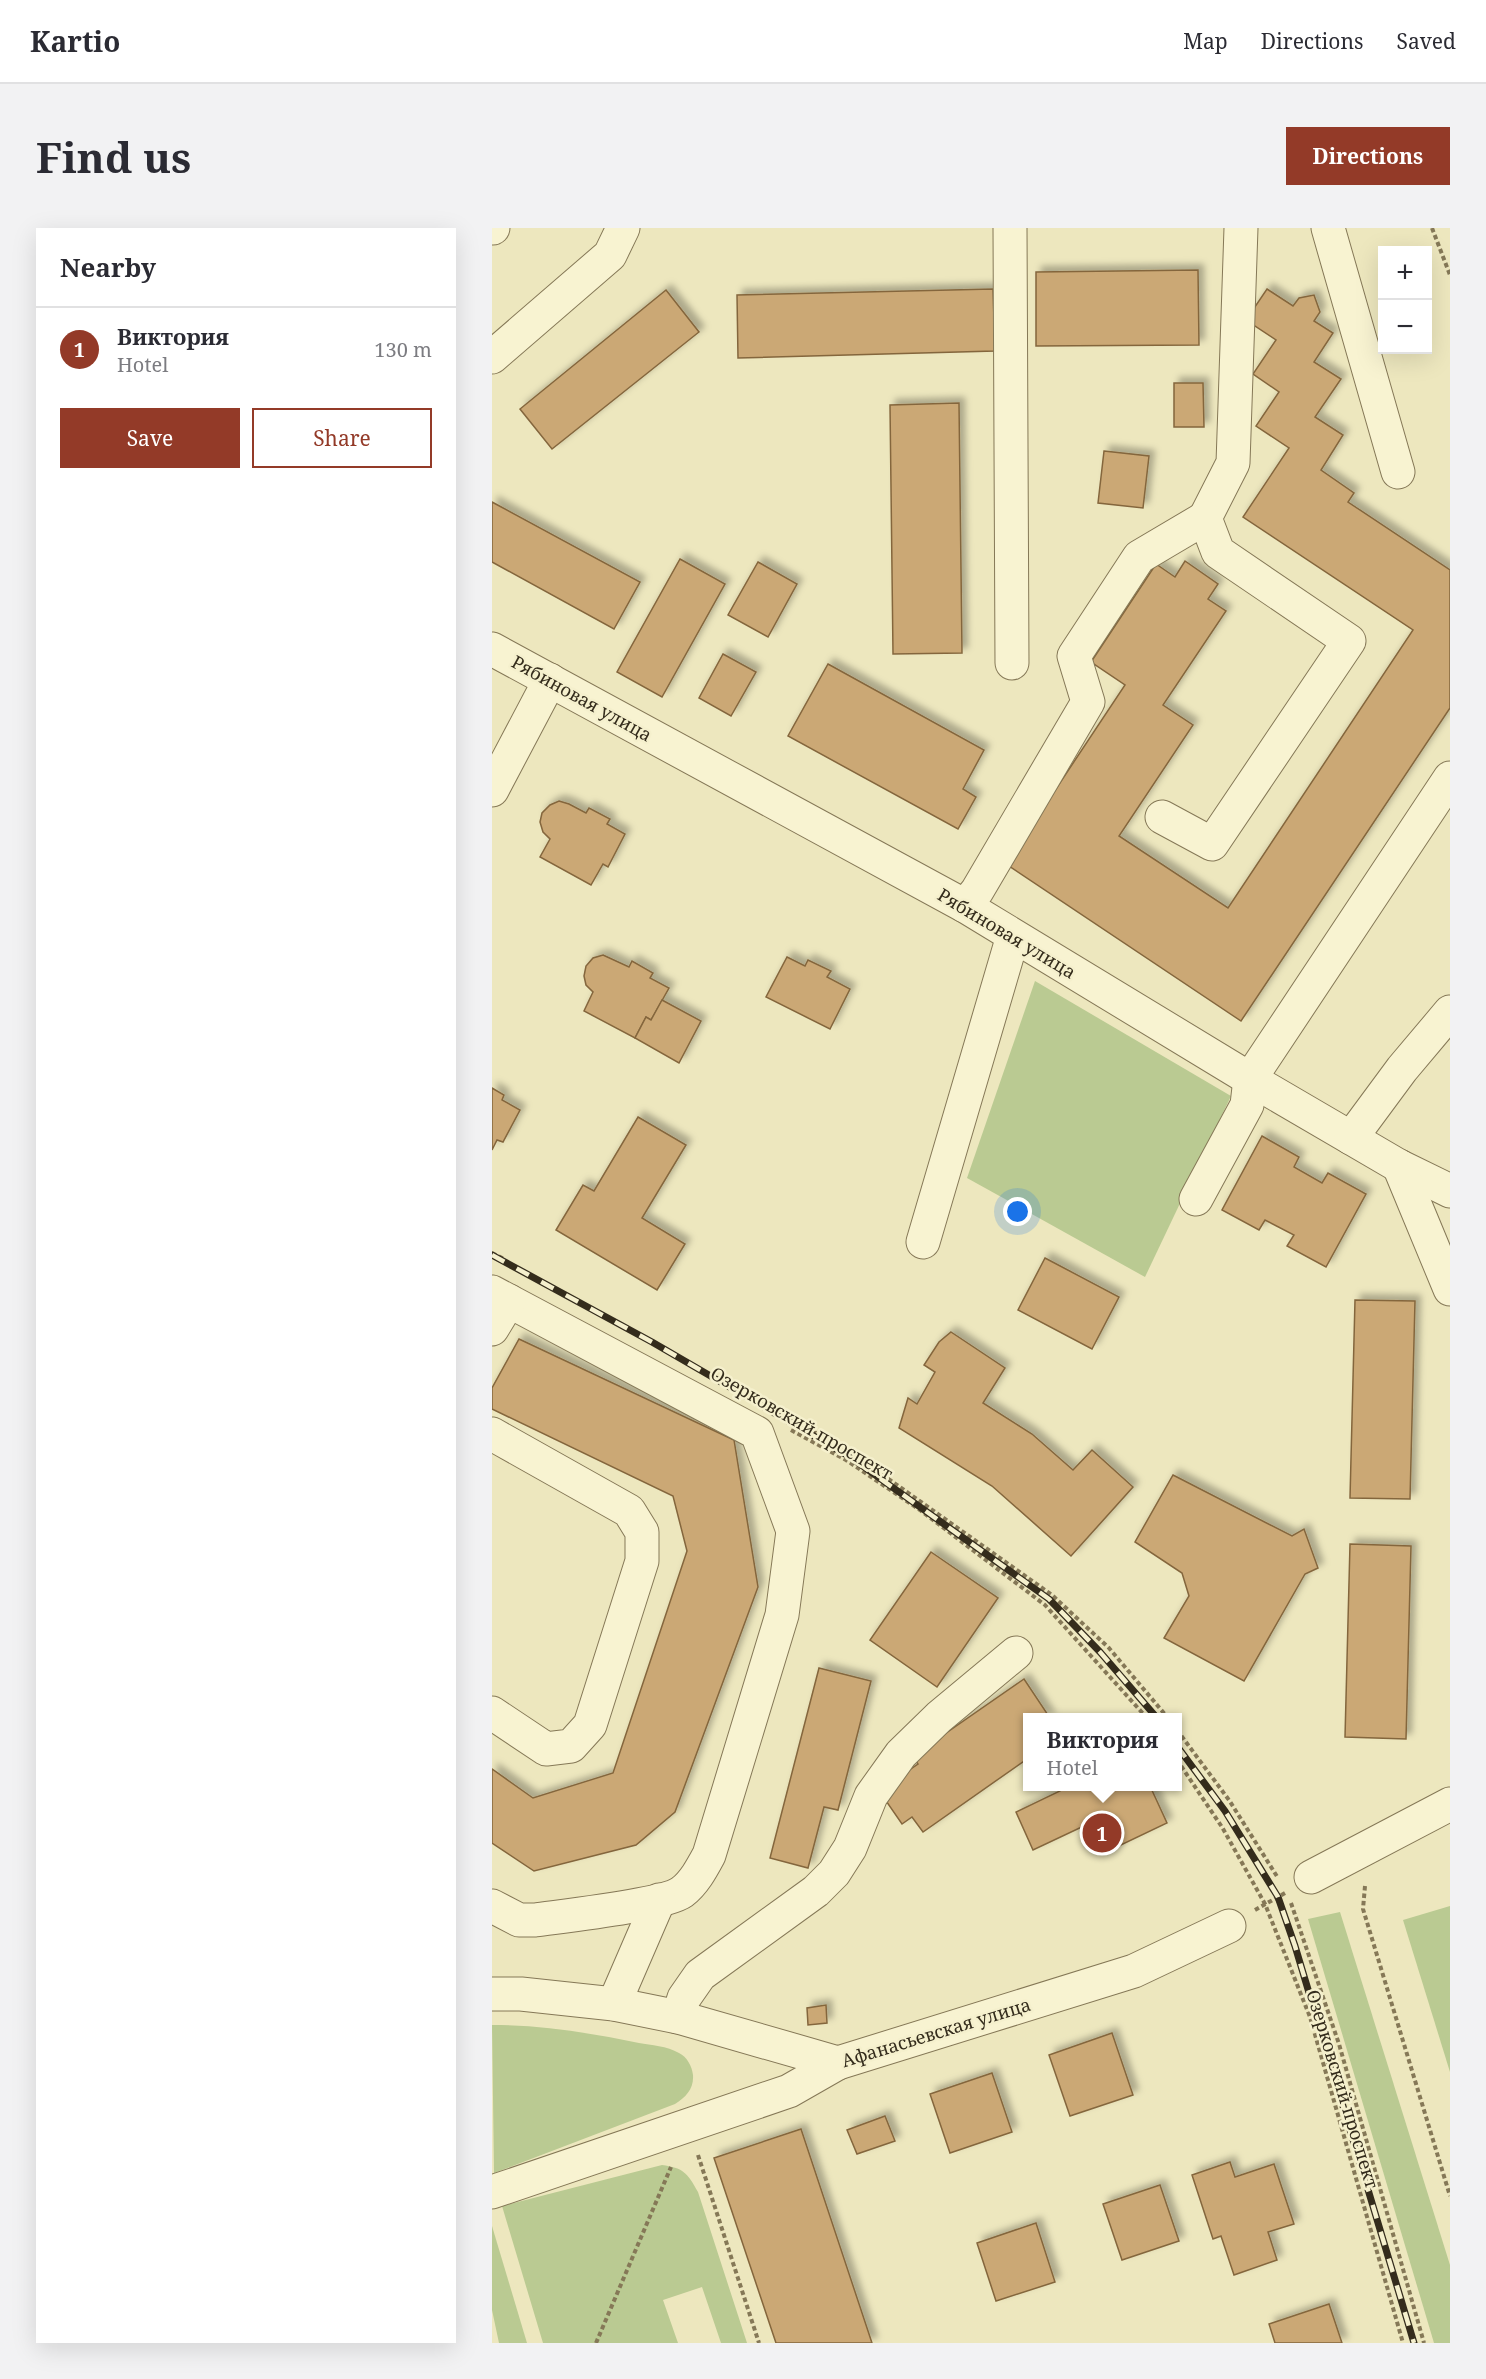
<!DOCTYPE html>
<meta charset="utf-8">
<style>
body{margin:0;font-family:"Noto Serif",serif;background:#f2f2f3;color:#2b2b33}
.controls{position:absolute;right:18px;top:18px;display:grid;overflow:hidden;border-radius:0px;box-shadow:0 6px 24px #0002}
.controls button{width:54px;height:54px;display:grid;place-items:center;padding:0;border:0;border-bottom:2px solid #e1e1e2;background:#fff;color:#2b2b33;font:30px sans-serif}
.you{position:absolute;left:526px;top:984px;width:21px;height:21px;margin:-15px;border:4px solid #fff;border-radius:50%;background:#1a73e8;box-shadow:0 0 0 9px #1a73e833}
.badge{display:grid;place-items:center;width:39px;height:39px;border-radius:50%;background:#933a28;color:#fff;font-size:20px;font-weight:700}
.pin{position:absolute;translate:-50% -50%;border:3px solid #fff;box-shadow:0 2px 6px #0006}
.popup{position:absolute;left:531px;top:1485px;width:159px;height:78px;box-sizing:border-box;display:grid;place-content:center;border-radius:0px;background:#fff;filter:drop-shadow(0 2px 4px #0005);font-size:20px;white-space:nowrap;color:#7c7c81}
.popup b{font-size:22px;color:#2b2b33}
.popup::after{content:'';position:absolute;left:50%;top:100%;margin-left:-12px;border:12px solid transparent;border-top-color:#fff}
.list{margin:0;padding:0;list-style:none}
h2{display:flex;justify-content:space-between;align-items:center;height:78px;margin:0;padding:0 24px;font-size:26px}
h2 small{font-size:20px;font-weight:400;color:#7c7c81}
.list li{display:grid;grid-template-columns:39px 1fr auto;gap:18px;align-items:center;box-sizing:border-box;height:84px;padding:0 24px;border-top:2px solid #e1e1e2}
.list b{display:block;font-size:22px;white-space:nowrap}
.list p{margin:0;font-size:20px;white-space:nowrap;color:#7c7c81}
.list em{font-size:20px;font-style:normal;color:#7c7c81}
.actions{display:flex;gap:12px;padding:18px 24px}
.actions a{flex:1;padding:14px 0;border:2px solid #933a28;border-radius:0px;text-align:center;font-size:21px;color:#933a28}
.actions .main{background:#933a28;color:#fff}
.map{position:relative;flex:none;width:958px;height:2115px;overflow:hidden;border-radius:0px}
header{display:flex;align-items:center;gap:36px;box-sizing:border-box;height:84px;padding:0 30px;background:#fff;border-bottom:2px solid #e1e1e2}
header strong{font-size:28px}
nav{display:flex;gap:33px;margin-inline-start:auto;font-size:21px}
.intro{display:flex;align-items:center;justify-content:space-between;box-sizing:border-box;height:144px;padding:0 36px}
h1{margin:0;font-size:42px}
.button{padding:15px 27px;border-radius:0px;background:#933a28;color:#fff;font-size:21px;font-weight:700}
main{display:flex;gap:36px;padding:0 36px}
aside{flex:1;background:#fff;border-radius:0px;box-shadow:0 6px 24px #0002}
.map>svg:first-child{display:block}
.green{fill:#baca92}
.building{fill:#cba874;stroke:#84663d;stroke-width:1.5;filter:url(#shadow)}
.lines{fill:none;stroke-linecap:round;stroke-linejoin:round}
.minor-casing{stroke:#857857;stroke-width:35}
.path{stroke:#857857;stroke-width:4;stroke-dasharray:4.5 3;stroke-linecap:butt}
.minor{stroke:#f8f3d1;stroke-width:33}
.rail-casing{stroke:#342c1c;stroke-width:7}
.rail{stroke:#f5f0cd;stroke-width:4.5;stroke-dasharray:14;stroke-linecap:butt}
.labels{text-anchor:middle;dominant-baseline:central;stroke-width:5;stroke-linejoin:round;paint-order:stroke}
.street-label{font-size:18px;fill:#342c1c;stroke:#f5f0cd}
</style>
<header>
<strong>Kartio</strong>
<nav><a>Map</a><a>Directions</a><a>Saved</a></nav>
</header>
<div class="intro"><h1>Find us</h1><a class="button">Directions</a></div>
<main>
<aside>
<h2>Nearby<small></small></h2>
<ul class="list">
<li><span class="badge">1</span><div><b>Виктория</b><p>Hotel</p></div><em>130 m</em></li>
</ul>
<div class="actions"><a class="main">Save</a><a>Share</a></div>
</aside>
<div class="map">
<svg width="958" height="2115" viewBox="0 0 958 2115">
<defs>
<filter id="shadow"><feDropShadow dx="5.5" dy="-5.5" stdDeviation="3" flood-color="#0004"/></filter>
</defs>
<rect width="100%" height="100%" fill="#ede7be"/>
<g class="green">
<path d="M543,753L739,868L653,1049L475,950Z"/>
<path d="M958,1678V1844L911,1692Z"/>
<path d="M848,1684L958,2037V2115H942L816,1691Z"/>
<path d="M0,1797C49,1797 99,1805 147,1815C159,1817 175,1818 187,1825C195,1829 200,1838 201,1847C202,1861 194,1869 183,1876L2,1945Z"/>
<path d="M170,1937C191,1940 195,1944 206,1964L255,2115H229L210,2059L171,2072L186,2115H51L10,1978Z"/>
<path d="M0,1998L35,2115H7L0,2082Z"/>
</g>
<g class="building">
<path d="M706,42L707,117L544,118V44Z"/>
<path d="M501,61L503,123L246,130L245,67Z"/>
<path d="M775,61L801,78L807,70L822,67L828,84L822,93L841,105L822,134L849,151L823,189L851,207L829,242L862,265L856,274L958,342V480L749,793L514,636L633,457L599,434L664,336L683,349L693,333L726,356L716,371L734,383L671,477L701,497L627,608L736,680L921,402L751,289L797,220L764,198L787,164L761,146L784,112L754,92Z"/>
<path d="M174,62L207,104L60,221L28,181Z"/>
<path d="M682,155H711L712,199H682Z"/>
<path d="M467,175L470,425L401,426L398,177Z"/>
<path d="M612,223L657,228L651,280L606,275Z"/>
<path d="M0,274L148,354L122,401L0,334Z"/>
<path d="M188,331L233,356L170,469L125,444Z"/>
<path d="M266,334L305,356L276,409L236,387Z"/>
<path d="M231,426L264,444L239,488L207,470Z"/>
<path d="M336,436L492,522L471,561L484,569L466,601L296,508Z"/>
<path d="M67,573L77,576L94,585L97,580L118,591L115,596L133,606L116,639L111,636L99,657L48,629L58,611L51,604L48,594L50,585L58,577Z"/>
<path d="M111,727L137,739L140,733L161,745L158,750L177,760L159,792L154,789L143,810L92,783L101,764L94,757L92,748L94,738L101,730Z"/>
<path d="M295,729L313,738L316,732L339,743L335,749L358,761L338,801L274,769Z"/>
<path d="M170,772L209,793L187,835L143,810L154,789L159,792Z"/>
<path d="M0,860L12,867L10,872L28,882L11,914L5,912L0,922Z"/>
<path d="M146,889L194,917L150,990L193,1016L165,1062L64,1002L91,957L102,963Z"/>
<path d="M770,908L807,929L802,939L830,955L836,945L874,966L834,1039L795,1018L802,1007L773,992L767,1002L730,982Z"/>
<path d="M553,1030L627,1069L600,1121L526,1082Z"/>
<path d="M863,1072L923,1073L918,1271L858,1270Z"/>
<path d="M459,1104L513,1140L491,1175L540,1206L581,1242L600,1222L641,1259L579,1328L500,1258L407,1200L416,1170L425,1176L443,1144L432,1137L447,1114Z"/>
<path d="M27,1111L242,1212L266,1359L183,1584L144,1617L42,1643L0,1615V1541L41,1570L121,1545L195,1323L181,1268L0,1181V1160Z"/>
<path d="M681,1247L800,1308L812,1301L826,1340L813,1346L752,1453L672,1410L697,1368L690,1345L643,1314Z"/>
<path d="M858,1316L919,1318L914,1511L853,1509Z"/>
<path d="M439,1324L506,1370L445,1459L378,1412Z"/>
<path d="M327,1440L379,1453L346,1582L332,1579L316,1640L278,1630Z"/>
<path d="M532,1451L558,1490H535V1531L431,1604L420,1589L410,1596L392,1570L398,1555L426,1536L421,1528Z"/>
<path d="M566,1558H658L675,1595L610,1626L596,1596L541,1622L524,1584L568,1563Z"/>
<path d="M334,1777L335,1795L316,1797L315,1780Z"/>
<path d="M620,1805L641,1867L578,1888L557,1827Z"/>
<path d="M500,1845L520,1904L458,1925L438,1866Z"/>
<path d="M393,1888L403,1913L365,1926L355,1902Z"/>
<path d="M309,1901L380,2115H284L222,1930Z"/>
<path d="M738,1934L743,1949L782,1936L802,1996L776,2004L785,2032L742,2047L729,2008L721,2011L700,1947Z"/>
<path d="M668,1957L687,2013L630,2032L611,1976Z"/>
<path d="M544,1995L563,2054L504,2073L485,2015Z"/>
<path d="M837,2076L850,2115H783L777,2096Z"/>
</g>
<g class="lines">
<defs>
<g id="minor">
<path d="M0,0H1"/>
<path d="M518,0L520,435"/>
<path d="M836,0L906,244"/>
<path d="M0,129L118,27L131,0"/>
<path d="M0,421L473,678L758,851L907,938L958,963"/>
<path d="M0,562L58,452"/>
<path d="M670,589L720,616L857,413L726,324L713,290L741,235L749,0"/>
<path d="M473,678L485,663L596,474L582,428L647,329L713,290"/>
<path d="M859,910L910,841L958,784"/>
<path d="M907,938L958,1061"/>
<path d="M704,971L755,877L758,851L958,550"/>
<path d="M431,1014L521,708"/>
<path d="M0,1064L265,1205L301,1303L290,1387L217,1627C210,1640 202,1655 190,1664C172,1677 71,1688 43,1692H27L0,1678"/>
<path d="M0,1101L17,1073"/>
<path d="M0,1206L137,1283L150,1304V1333L98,1497L79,1518L54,1521L0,1485"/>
<path d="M819,1649L958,1576"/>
<path d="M0,1766H29L122,1776L186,1789L346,1835L642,1743L737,1698"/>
<path d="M122,1776L167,1672"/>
<path d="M186,1789L192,1770L208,1747L324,1663L342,1645L358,1620L379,1568L409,1526L447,1489L524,1425"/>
<path d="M0,1964L297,1863L346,1835"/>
</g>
</defs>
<use href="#minor" class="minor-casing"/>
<g class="path">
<path d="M940,0L958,47"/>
<path d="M0,1025L12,1031"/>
<path d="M294,1188L360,1225L560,1367L617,1420L676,1490"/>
<path d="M299,1202L354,1232L428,1282L553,1377L655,1490"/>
<path d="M685,1502L737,1572L786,1650"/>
<path d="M685,1532L730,1599L773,1676L818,1789L911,2115"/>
<path d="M873,1658L871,1681L958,1968"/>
<path d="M799,1675L847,1816L932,2115"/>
<path d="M763,1682L793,1665"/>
<path d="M206,1927L267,2115"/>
<path d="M104,2115L179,1939"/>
</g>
<use href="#minor" class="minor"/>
<defs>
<g id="rail">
<path d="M0,1027L160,1114L358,1229L557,1371L608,1424L665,1490"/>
<path d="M685,1518L733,1583L786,1669L803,1718L922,2115"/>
</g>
</defs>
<use href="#rail" class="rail-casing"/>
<use href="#rail" class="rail"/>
</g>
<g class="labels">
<g class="street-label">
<text transform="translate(90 470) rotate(29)">Рябиновая улица</text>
<text transform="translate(515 705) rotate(31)">Рябиновая улица</text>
<text transform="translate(310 1195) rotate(30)">Озерковский проспект</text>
<text transform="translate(444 1804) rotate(-17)">Афанасьевская улица</text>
<text transform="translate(851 1861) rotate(73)">Озерковский проспект</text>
</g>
</g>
</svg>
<div class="controls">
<button>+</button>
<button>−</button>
</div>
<div class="you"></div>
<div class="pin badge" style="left:610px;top:1605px">1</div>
<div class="popup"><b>Виктория</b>Hotel</div>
</div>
</main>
